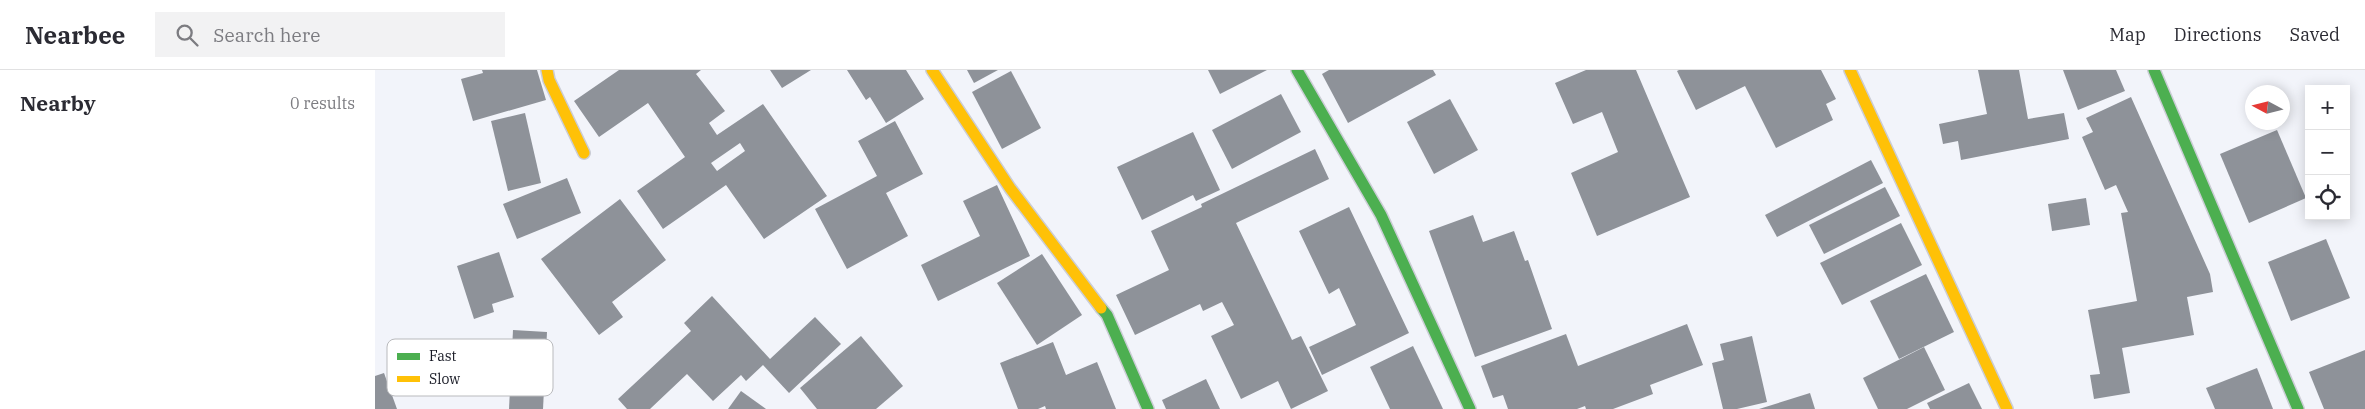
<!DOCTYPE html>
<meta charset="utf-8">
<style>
body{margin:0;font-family:"IBM Plex Serif",serif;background:#f2f2f3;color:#2b2b33}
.controls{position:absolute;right:15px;top:15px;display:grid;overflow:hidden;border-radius:0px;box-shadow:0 2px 12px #0003}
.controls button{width:45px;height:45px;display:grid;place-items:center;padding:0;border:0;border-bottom:1px solid #e1e1e2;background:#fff;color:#2b2b33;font:25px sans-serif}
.compass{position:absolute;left:1870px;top:15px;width:45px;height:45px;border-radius:50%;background:#fff;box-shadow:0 2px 12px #0003;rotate:277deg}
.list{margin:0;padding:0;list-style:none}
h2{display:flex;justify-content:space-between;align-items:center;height:65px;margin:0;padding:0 20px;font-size:21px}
h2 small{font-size:16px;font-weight:400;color:#7c7c81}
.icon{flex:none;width:28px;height:28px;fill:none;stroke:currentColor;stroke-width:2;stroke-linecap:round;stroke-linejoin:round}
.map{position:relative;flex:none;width:1990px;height:339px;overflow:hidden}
header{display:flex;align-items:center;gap:30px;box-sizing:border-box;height:70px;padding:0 25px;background:#fff;border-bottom:1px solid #e1e1e2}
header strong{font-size:24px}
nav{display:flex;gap:28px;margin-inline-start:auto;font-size:18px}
.search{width:350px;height:45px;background:#f2f2f3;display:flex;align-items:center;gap:12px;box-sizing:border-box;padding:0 18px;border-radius:0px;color:#7c7c81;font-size:19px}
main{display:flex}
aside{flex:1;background:#fff}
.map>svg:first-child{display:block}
.building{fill:#8e9299;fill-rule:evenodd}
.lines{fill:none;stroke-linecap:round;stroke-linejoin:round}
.fast-casing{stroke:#cbcdd5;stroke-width:14}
.slow-casing{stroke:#cbcdd5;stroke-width:14}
.fast{stroke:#4caf50;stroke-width:11}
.slow{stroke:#ffc107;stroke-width:11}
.key{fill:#fff;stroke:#b9babd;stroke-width:1}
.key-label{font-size:14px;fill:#171924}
</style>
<header>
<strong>Nearbee</strong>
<div class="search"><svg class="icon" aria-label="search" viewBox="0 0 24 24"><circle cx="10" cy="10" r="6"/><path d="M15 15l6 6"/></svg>Search here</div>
<nav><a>Map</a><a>Directions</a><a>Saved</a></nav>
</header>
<main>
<aside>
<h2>Nearby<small>0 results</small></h2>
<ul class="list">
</ul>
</aside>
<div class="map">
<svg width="1990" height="339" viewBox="0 0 1990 339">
<rect width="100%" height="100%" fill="#f2f4fa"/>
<g class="building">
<path d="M107,0H162L171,30L98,51L86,9L108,3Z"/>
<path d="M244,0H326L321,4L350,41L334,53L342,65L388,34L452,126L389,169L351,115L288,159L262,121L310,87L273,33L224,67L199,31ZM365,73L370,81L342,101L336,93Z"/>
<path d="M395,0H436L407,18Z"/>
<path d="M472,0H531L549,29L511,53L495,27L491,30Z"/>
<path d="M592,0H623L599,13Z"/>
<path d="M833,0H892L845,24Z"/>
<path d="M954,0H1058L1061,5L973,53L947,4Z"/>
<path d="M1211,0H1261L1315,127L1222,166L1196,103L1243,82L1227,42L1198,54L1180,13Z"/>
<path d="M1304,0H1446L1461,29L1451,34L1458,50L1401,78L1370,16L1321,40L1302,1Z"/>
<path d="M1603,0H1644L1653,49L1689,43L1694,69L1586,90L1583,71L1568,74L1564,54L1612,44Z"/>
<path d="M1688,0H1741L1750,21L1703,40Z"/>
<path d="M636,1L666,58L627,79L597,22Z"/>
<path d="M906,24L926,62L857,99L837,60Z"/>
<path d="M1756,27L1835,204L1838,222L1812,227L1819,265L1747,278L1755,323L1719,329L1715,305L1725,304L1713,240L1762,231L1746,143L1753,142L1741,115L1730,120L1707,67L1718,62L1711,48Z"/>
<path d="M1075,29L1103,80L1059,104L1032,52Z"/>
<path d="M150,43L166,113L133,121L116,51Z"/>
<path d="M520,51L548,104L511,123L533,166L472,199L440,139L502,106L483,71Z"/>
<path d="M1902,60L1931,128L1874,153L1845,84Z"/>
<path d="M818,62L845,120L821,131L818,125L767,150L742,97Z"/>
<path d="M940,79L954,109L861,153L917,270L926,266L953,321L916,339L903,311L866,329L836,266L859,255L847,232L828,241L825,234L760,265L741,225L794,200L776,161L827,137L826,134Z"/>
<path d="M1496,90L1508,113L1402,167L1390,145Z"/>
<path d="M192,108L206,143L142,169L128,134Z"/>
<path d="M622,115L655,186L563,231L546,195L605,166L588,131Z"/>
<path d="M1510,117L1525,146L1449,184L1434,155Z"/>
<path d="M1711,128L1715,155L1677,161L1673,134Z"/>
<path d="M245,129L291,190L237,232L248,247L224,265L166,189Z"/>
<path d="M974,137L1034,263L947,305L934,277L981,255L964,218L954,224L924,161Z"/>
<path d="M1098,145L1108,172L1139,161L1150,191L1153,190L1177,259L1100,287L1054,161Z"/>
<path d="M1526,153L1547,195L1467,235L1445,193Z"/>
<path d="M1951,169L1975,228L1916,251L1893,192Z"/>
<path d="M124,182L139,227L117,234L119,242L99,249L82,196Z"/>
<path d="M667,184L707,245L662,275L622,213Z"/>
<path d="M1551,204L1579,262L1524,289L1495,231Z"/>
<path d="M337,226L395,289L440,247L466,274L414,323L388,295L371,311L366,305L338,331L312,304L275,339H252L243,329L316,261L309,253Z"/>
<path d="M1312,254L1328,295L1275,315L1278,324L1238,339H1211L1210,336L1202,339H1133L1128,325L1118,328L1106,296L1191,264L1203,296Z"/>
<path d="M138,260L172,262L168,339H134Z"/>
<path d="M486,266L528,316L501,339H442L425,318Z"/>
<path d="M1377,266L1392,332L1362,339H1348L1337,293L1349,290L1345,274Z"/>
<path d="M678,272L691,305L722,292L741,339H671L670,336L663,339H643L625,293Z"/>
<path d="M1038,276L1068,339H1015L995,297Z"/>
<path d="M1549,277L1570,320L1532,339H1503L1488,308Z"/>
<path d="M1990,280V339H1949L1934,302Z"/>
<path d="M1882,298L1898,339H1840L1831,318Z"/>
<path d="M9,303L22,339H0V306Z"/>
<path d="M831,309L845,339H791L787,330Z"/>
<path d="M1594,313L1607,339H1555L1552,333Z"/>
<path d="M366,321L391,339H353Z"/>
<path d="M1435,323L1440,339H1384Z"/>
</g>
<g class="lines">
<defs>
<g id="fast">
<path d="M922,0L1006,145L1095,339"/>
<path d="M1779,0L1923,339"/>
<path d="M726,238L732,245L773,339"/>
</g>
<g id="slow">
<path d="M172,0L174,10L209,83"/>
<path d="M557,0L635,118L726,238"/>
<path d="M1475,0L1632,339"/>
</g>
</defs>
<use href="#fast" class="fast-casing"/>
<use href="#slow" class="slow-casing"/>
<use href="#fast" class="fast"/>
<use href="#slow" class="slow"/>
</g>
<rect x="12" y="269" width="166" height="57" rx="8" class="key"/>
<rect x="22" y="283" width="23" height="7" fill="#4caf50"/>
<rect x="22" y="306" width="23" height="6" fill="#ffc107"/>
<g class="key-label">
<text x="54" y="291">Fast</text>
<text x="54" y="314">Slow</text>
</g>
</svg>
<div class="controls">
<button>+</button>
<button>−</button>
<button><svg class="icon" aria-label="locate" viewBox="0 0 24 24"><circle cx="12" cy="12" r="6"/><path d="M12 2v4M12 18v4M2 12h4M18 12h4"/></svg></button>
</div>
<svg class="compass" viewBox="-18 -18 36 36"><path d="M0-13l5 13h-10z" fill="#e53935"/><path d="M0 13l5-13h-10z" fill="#7c7c81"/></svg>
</div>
</main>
